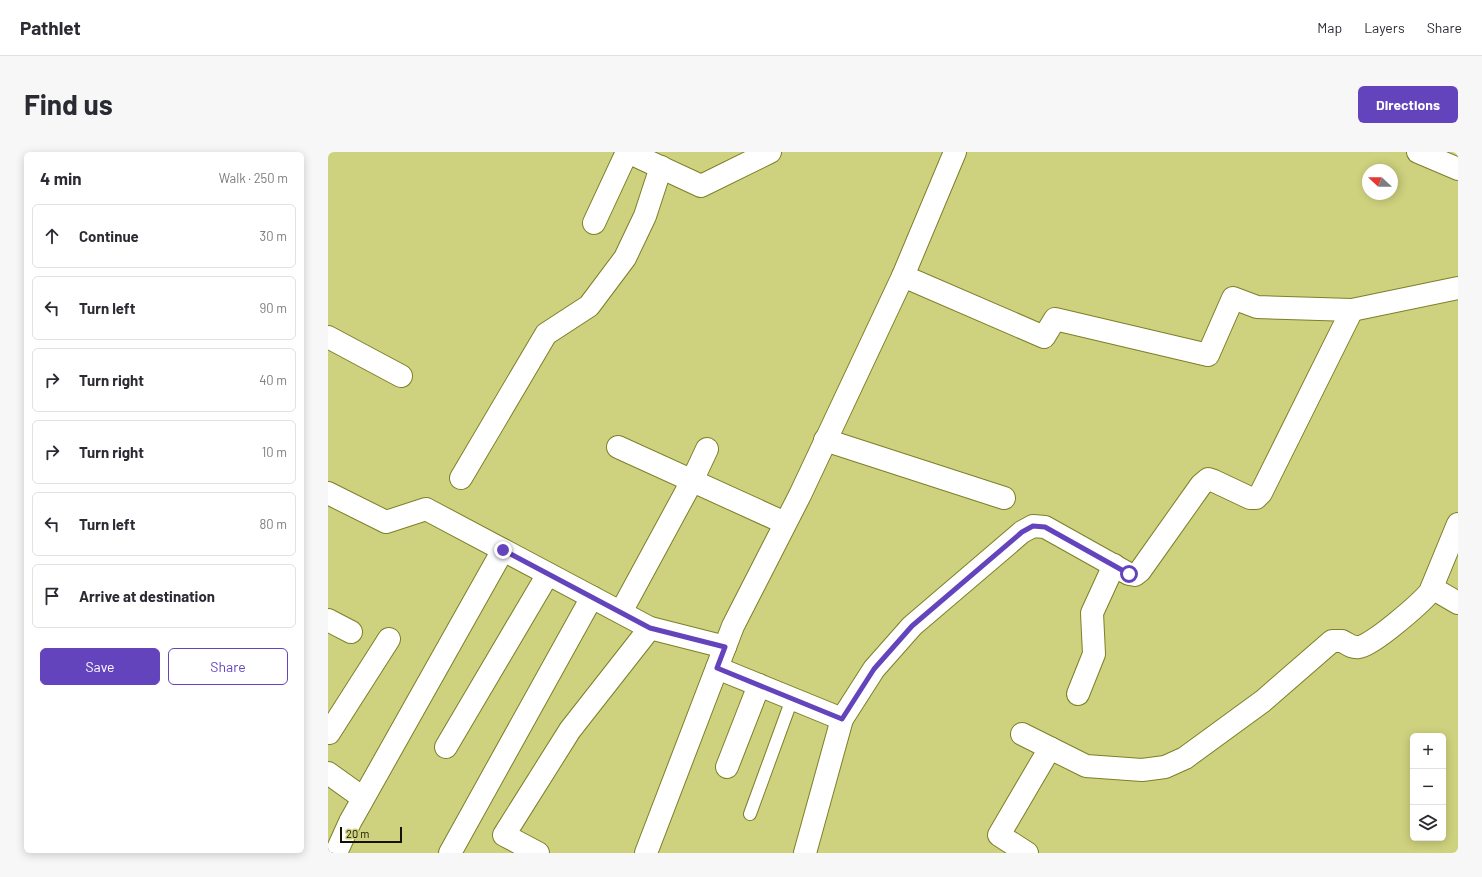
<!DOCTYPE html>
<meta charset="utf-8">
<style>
body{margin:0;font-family:Barlow,sans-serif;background:#f7f7f7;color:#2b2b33}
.controls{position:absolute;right:12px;bottom:12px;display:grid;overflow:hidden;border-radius:6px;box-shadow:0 2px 10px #0003}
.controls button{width:36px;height:36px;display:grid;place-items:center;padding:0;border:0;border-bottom:1px solid #e1e1e2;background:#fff;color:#2b2b33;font:20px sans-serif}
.compass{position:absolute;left:1034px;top:12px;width:36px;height:36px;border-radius:50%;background:#fff;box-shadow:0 2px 10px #0003;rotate:292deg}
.scale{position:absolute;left:12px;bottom:10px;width:62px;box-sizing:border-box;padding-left:4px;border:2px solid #131300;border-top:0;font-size:11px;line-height:14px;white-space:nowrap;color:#131300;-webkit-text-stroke:3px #ced17d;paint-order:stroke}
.stop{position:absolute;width:12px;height:12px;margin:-9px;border:3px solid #6444bc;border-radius:50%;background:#fff}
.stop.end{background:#6444bc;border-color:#fff;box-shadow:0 1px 4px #0008}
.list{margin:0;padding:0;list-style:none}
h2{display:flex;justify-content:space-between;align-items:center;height:52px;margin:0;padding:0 16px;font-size:17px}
h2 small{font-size:13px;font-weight:400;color:#7c7c81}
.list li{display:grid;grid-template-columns:26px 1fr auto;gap:12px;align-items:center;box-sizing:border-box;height:64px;margin:0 8px 8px;padding:0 8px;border:1px solid #e1e1e2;border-radius:6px}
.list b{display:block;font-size:15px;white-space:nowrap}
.list em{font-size:13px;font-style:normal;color:#7c7c81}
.actions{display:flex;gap:8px;padding:12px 16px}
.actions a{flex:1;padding:9px 0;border:1px solid #6444bc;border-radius:6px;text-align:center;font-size:14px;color:#6444bc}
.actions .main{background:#6444bc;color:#fff}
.icon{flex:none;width:22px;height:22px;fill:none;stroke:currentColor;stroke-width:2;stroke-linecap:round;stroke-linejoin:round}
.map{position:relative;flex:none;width:1130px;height:701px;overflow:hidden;border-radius:6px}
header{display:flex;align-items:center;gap:24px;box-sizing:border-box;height:56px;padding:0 20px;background:#fff;border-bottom:1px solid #e1e1e2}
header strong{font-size:19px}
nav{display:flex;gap:22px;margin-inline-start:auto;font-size:14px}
.intro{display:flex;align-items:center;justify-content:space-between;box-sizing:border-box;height:96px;padding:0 24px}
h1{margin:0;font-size:28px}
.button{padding:10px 18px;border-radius:6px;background:#6444bc;color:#fff;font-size:14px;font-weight:700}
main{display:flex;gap:24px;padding:0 24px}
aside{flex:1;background:#fff;border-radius:6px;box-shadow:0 2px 10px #0003}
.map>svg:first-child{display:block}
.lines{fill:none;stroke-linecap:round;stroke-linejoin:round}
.service-casing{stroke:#7d7f29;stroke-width:14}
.minor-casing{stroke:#7d7f29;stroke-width:24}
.service{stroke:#fff;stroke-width:12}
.minor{stroke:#fff;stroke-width:22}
.route{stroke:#6444bc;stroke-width:5}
</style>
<header>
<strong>Pathlet</strong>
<nav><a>Map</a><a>Layers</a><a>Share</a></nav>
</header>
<div class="intro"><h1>Find us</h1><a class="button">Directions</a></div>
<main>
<aside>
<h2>4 min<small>Walk · 250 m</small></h2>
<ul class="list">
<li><svg class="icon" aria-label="ahead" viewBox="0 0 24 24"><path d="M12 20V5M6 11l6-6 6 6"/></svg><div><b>Continue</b></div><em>30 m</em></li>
<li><svg class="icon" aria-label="left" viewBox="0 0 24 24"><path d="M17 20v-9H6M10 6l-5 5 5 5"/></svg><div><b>Turn left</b></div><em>90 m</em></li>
<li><svg class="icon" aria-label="right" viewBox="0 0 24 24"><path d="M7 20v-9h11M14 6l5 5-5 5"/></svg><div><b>Turn right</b></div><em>40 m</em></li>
<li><svg class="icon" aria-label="right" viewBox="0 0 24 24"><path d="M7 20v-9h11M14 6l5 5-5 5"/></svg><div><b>Turn right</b></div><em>10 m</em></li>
<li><svg class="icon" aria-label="left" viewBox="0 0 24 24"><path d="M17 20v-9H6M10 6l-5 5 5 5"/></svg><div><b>Turn left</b></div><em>80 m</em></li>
<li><svg class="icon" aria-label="arrive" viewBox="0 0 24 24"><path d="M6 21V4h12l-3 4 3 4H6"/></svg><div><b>Arrive at destination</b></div></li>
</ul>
<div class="actions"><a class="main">Save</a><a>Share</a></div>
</aside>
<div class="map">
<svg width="1130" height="701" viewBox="0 0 1130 701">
<rect width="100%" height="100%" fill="#ced17d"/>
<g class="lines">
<defs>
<path id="service" d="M422,662L464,547"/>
<g id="minor">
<path d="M300,0L373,34L442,0"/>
<path d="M1090,0L1130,17"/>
<path d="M266,71L299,0"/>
<path d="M575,124L716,185L727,167L880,203L905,146L929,155L1024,158L1130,136"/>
<path d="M0,185L73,224"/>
<path d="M497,288L676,346"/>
<path d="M290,295L457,371"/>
<path d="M133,326L218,182L261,154L297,106L317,64L333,15"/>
<path d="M0,341L58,370L98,357L322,476L397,495"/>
<path d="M1104,436L1130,451"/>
<path d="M293,460L364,329L379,297"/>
<path d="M0,468L23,480"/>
<path d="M389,516L514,567"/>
<path d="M750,542L766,502L764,461L786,413"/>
<path d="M1,581L61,487"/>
<path d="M694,582L758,614L814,618L837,615L857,606L935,549L1004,489C1007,489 1011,489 1014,489C1020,492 1023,496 1031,495C1044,494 1093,451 1102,440L1130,372"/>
<path d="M118,595L220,422"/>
<path d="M399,615L431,533"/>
<path d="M0,621L35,646"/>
<path d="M8,701L22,670L175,398"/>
<path d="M122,701L264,445"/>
<path d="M210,701L176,683L242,578L322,476"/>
<path d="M318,701L405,474L472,343L575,124L627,0"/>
<path d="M477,701L514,567L546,517L584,474L694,380L705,374L717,375L801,422L807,423L812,419L873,333L880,327L886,329L922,346H928L933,341L1024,158"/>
<path d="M699,701L671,683L722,596"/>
</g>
</defs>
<use href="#service" class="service-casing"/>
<use href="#minor" class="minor-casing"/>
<use href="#service" class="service"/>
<use href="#minor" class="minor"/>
</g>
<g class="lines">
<path class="route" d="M175,398L322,476L397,495L389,516L514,567L546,517L584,474L694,380L705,374L717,375L801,422"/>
</g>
</svg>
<div class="controls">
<button>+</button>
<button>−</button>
<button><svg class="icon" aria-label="layers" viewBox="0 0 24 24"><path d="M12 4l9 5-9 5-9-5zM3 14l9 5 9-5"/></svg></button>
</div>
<svg class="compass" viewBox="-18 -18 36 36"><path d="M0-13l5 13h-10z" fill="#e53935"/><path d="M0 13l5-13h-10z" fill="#7c7c81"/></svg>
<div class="scale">20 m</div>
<div class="stop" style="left:801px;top:422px"></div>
<div class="stop end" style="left:175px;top:398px"></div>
</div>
</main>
